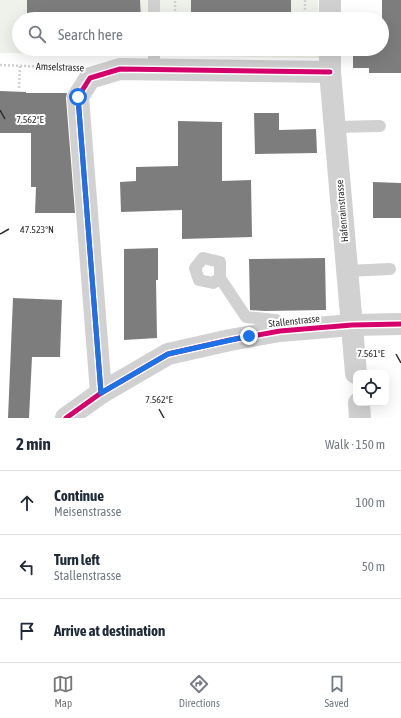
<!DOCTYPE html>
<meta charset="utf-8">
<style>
body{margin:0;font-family:"Asap Condensed",sans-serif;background:#f6f6f7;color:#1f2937}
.controls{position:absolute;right:12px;bottom:12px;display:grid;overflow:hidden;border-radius:8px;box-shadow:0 4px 16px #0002}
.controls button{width:36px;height:36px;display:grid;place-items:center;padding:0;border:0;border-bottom:1px solid #e0e1e3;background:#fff;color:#1f2937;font:20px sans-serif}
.stop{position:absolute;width:12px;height:12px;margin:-9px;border:3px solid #1a73e8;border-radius:50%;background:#fff}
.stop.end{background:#1a73e8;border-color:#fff;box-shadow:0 1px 4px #0008}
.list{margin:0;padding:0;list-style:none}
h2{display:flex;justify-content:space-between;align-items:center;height:52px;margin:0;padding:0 16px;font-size:17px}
h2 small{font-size:13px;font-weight:400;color:#747a83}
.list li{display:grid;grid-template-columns:26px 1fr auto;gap:12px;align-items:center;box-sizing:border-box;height:64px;padding:0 16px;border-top:1px solid #e0e1e3}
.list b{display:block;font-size:15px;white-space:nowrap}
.list p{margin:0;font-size:13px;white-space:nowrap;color:#747a83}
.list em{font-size:13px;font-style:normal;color:#747a83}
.icon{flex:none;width:22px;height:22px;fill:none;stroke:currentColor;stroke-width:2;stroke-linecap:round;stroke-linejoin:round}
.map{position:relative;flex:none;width:401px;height:418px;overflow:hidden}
.search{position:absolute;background:#fff;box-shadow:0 4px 16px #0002;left:12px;right:12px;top:12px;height:44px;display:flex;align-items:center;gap:10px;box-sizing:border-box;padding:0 14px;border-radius:22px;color:#747a83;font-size:15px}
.sheet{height:244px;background:#fff}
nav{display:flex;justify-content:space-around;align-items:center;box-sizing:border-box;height:56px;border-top:1px solid #e0e1e3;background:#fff;font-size:11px;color:#747a83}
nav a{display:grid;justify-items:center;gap:2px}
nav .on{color:#767676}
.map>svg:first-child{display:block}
.green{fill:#eff2eb}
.building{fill:#7d7d7d}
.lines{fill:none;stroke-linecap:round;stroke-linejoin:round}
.path{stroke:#d1d1d1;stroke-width:2.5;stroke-dasharray:2 2;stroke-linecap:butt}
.lane{stroke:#d1d1d1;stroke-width:12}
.street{stroke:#d1d1d1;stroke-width:22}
.cycleway-casing{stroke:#fff;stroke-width:8}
.cycleway{stroke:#d6006c;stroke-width:5}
.route{stroke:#1a73e8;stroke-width:5}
.ticks{fill:none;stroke:#2c2c2c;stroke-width:1.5}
.labels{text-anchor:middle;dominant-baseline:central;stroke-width:4;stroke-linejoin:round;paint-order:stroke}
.street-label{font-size:10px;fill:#2c2c2c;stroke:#fff}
.ticks-label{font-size:10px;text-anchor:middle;fill:#2c2c2c;stroke:#fff;stroke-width:4;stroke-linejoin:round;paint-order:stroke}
</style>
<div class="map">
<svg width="401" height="418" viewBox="0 0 401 418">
<rect width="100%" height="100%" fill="#fff"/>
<path class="green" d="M0,0H318L319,19H19V49H319V58L0,53Z"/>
<g class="building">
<path d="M27,0H140L141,19H27Z"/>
<rect x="191" y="0" width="100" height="19"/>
<path d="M382,0H401V73H369V68H353V50L382,49Z"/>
<path d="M224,49H290V50Z"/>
<path d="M0,91L26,92V93H67L66,98L75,213H35L36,187H31V133H0Z"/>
<path d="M254,113H279V130L316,129L317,153L255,154Z"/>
<path d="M178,121L222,122V181L251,180L252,237L182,239V210L121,212L120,182L136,181V167L178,166Z"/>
<path d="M373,182L401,183V218H373Z"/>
<path d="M158,248V280H156L157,338L124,340V249Z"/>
<path d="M325,258L326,310L265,311L250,310L249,259Z"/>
<path d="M13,298L62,300L60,357H32L29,418H8Z"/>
</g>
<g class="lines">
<g class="path">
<path d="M305,0V19"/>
<path d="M175,19V0"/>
<path d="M0,65L71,68"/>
<path d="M19,88L20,66"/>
</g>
<g class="lane">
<path d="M154,0V19"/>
<path d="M154,49V70"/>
<path d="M335,127L380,126"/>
<path d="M347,271L390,269"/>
<path d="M220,278L213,283L199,280L195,268L203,258L220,262V278L246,317L276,320V331"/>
</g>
<g class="street">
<path d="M330,0V19"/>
<path d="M330,49V72L356,373"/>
<path d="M101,393L78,97L90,78L120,69L330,72"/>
<path d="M359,403L360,418"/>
<path d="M66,418L101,393L168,354L230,340L280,331L352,325L401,324"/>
</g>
<defs>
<g id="cycleway">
<path d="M101,393L78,97L90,78L120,69L330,72"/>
<path d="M66,418L101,393L168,354L230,340L280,331L352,325L401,324"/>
</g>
</defs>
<use href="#cycleway" class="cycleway-casing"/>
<use href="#cycleway" class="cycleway"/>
</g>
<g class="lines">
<path class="route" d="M78,97L101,393L168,354L249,336"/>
</g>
<path class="ticks" d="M0,110L5,119M0,234L9,229M396,354L401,363M159,409L164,418"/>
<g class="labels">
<g class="street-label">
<text transform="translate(60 67) rotate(2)">Amselstrasse</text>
<text transform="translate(342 211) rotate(-95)">Hafenrainstrasse</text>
<text transform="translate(294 321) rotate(-6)">Stallenstrasse</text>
</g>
</g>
<g class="ticks-label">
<text x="30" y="123">7.562°E</text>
<text x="37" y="233">47.523°N</text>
<text x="371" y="357">7.561°E</text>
<text x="159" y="403">7.562°E</text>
</g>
</svg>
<div class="controls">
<button><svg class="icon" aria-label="locate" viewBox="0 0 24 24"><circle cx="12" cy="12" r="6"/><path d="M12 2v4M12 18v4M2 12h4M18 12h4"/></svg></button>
</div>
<div class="stop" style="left:78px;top:97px"></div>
<div class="stop end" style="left:249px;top:336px"></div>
<div class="search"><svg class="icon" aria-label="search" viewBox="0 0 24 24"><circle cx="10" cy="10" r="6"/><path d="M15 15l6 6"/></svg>Search here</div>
</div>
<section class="sheet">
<h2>2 min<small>Walk · 150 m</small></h2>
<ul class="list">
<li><svg class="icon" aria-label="ahead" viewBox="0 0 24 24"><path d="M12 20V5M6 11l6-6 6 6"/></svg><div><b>Continue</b><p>Meisenstrasse</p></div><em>100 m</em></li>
<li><svg class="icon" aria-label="left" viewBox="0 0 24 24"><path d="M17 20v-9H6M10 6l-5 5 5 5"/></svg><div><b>Turn left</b><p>Stallenstrasse</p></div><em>50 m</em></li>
<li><svg class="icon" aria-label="arrive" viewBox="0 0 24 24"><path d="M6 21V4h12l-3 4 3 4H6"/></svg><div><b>Arrive at destination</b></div></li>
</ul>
</section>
<nav>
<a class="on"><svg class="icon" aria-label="map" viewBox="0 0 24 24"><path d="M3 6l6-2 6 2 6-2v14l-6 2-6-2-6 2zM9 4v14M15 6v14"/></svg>Map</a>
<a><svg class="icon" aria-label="directions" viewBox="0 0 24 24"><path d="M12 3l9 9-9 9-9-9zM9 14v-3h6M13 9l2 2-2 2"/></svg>Directions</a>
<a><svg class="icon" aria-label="saved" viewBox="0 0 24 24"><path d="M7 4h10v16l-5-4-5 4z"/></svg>Saved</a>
</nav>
